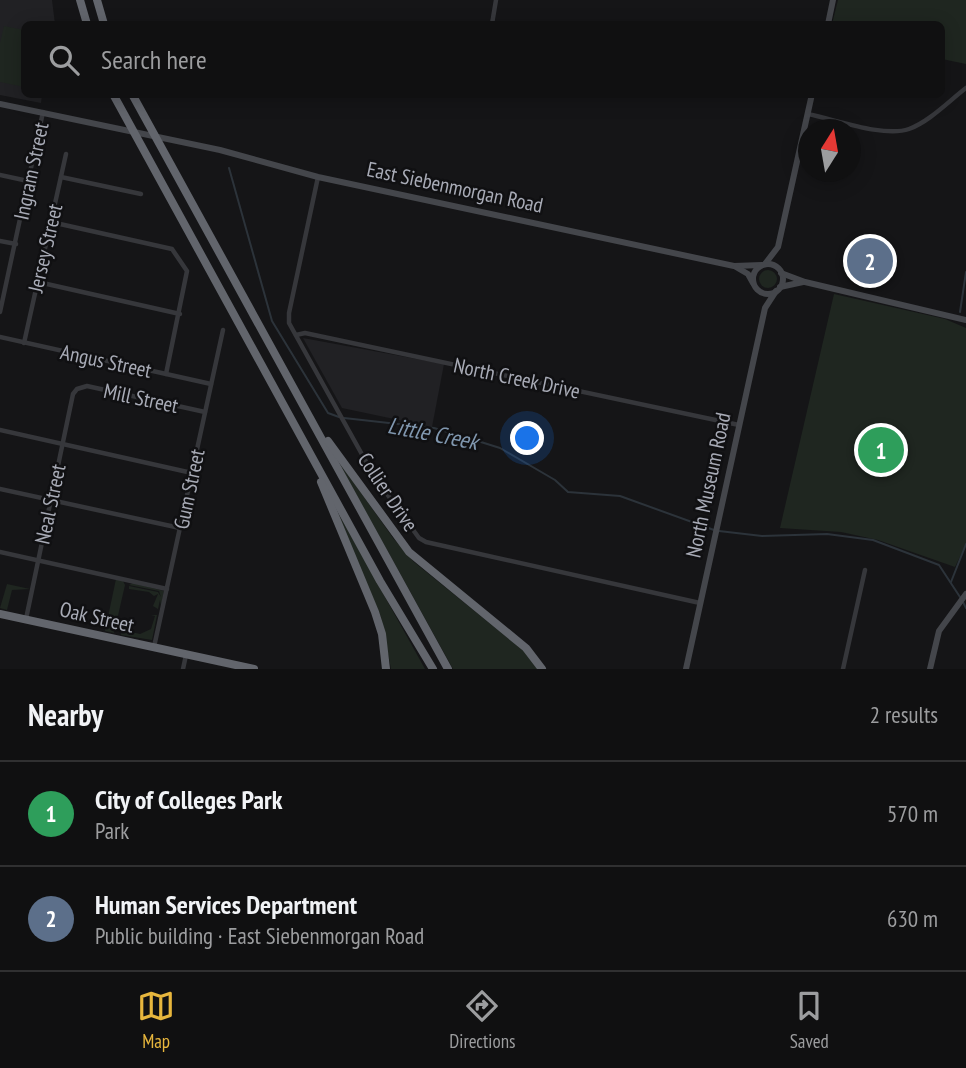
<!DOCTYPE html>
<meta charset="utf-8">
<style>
body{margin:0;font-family:"PT Sans Narrow",sans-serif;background:#1e1e1f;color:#f1f3f6}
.compass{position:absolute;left:798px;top:119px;width:63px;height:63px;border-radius:50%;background:#101011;box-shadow:0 4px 18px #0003;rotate:11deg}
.you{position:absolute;left:528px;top:439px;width:24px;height:24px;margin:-18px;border:5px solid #fff;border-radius:50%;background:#1a73e8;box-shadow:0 0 0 10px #1a73e833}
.badge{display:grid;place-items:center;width:46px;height:46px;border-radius:50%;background:#e7b63d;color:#fff;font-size:23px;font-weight:700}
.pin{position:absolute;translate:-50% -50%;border:4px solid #fff;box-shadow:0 2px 7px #0006}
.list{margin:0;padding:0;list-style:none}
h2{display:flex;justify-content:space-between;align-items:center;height:91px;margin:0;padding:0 28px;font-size:30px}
h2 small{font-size:23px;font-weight:400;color:#9c9d9f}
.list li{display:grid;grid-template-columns:46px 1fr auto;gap:21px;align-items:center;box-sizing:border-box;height:105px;padding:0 28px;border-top:2px solid #303031}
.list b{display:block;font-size:26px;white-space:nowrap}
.list p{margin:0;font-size:23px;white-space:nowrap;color:#9c9d9f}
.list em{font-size:23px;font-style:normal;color:#9c9d9f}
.icon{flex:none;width:38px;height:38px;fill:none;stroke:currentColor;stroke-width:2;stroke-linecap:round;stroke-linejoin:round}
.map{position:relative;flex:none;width:966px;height:669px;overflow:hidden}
.search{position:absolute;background:#101011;box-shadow:0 4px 18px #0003;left:21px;right:21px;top:21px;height:77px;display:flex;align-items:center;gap:18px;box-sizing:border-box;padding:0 24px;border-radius:10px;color:#9c9d9f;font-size:26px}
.sheet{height:301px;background:#101011}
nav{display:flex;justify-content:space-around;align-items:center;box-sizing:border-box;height:98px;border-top:2px solid #303031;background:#101011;font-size:19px;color:#9c9d9f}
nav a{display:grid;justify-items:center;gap:4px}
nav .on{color:#e7b63d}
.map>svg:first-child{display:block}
.built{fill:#212124}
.green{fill:#1f2620}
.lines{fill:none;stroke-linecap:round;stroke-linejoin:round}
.stream{stroke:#2c333a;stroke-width:2}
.street{stroke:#36373b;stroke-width:4.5}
.secondary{stroke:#44464b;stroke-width:6}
.highway{stroke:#62656c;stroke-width:8}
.labels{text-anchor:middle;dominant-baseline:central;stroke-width:5;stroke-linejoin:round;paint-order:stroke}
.street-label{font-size:21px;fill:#a8abb6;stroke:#101012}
.water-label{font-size:23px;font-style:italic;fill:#8097af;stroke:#101012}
</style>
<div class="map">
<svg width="966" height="669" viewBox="0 0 966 669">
<rect width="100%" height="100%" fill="#151517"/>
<g class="built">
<path d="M0,0H52L55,24H24V94L42,95L41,103L0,95Z"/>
<path d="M303,338L444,364L432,427L342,408Z"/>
</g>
<g class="green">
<path d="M838,0H966V64L942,59V24H832Z"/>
<path d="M4,26L24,30V87L0,82V43Z"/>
<circle cx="768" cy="279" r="9"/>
<path d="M834,294L945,319L966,328V544L955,567L878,540L841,532L780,528Z"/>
<path d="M335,456L393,538L414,562L524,651L539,669H453Z"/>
<path d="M331,500L425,669H391L381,617Z"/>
<path d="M116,579L123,581L125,585L114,633L105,631Z"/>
<path d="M133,583L164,591L161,607L160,600L158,609L153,606L158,594L154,596L149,592L129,589V586L158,592L161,597L159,591L129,585Z"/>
<path d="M7,584L30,589L12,590L7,610L0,608Z"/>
<path d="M151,615H157L152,640L121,635L122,630L140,634L151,629L155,616Z"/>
</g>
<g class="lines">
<g class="stream">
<path d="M229,168L272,321L328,413L339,417"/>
<path d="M960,312L966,272"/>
<path d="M344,418L434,428L465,437L500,448L555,480L568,492L620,496L714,530"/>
<path d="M719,531L762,536L827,534L873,540L939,565L960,597"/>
<path d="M951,582L966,544"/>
<path d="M963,602L966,608"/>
</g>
<g class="street">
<path d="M492,24L496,0"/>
<path d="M808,114C834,119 884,138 909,129C930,121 949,101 966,88"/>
<path d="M0,175L28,181"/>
<path d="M61,177L141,194"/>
<path d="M318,177L289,313V323L374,476L419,538L426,542L700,603"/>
<path d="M51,222L172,249L187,271L166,374"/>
<path d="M0,241L16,244"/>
<path d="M38,282L180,314"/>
<path d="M0,312L43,112"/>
<path d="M296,335L305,333L739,425"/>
<path d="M0,337L211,384"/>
<path d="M24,343L66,154"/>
<path d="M0,430L192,473"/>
<path d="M0,489L180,528"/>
<path d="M0,552L167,589"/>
<path d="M26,619L73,394L77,389L87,386L205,412"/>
<path d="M154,647L223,330"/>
<path d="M183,669L186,655"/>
<path d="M843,669L865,570"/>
</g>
<g class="secondary">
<path d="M828,24L833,0"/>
<path d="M0,104L220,150L318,177L734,266L762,265"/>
<path d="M765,264L778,247L812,94"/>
<circle cx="768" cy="279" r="15"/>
<path d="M736,267L748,274L753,283"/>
<path d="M781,273L805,282L966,320"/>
<path d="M780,287L803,282"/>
<path d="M686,669L765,308L776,291"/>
<path d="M930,669L939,631L966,594"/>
</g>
<g class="highway">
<path d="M80,0L87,24"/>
<path d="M97,0L104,24"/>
<path d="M113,94L380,581L433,669"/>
<path d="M132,94L448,669"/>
<path d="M328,441L409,552L526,648L542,669"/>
<path d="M321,482L375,612L382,634L386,669"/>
<path d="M0,614L254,669"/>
</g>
</g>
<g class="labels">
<g class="street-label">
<text transform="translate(31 171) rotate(-78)">Ingram Street</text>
<text transform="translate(455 187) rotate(12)">East Siebenmorgan Road</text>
<text transform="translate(45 248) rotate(-77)">Jersey Street</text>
<text transform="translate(106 361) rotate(12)">Angus Street</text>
<text transform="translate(517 378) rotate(12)">North Creek Drive</text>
<text transform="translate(141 398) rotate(12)">Mill Street</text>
<text transform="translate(708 485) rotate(-78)">North Museum Road</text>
<text transform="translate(189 489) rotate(-78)">Gum Street</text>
<text transform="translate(388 492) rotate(56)">Collier Drive</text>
<text transform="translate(50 504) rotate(-78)">Neal Street</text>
<text transform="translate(97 617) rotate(13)">Oak Street</text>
</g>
<g class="water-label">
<text transform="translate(433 433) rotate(11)">Little Creek</text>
</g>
</g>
</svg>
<svg class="compass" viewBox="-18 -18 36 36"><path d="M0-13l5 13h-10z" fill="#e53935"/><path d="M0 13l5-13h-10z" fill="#9c9d9f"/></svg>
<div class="you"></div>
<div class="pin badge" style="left:881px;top:450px;background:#2e9e5b">1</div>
<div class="pin badge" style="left:870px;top:261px;background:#5c6f8a">2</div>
<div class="search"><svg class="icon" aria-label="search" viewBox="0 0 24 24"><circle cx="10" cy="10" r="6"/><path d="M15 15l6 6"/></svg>Search here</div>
</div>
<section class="sheet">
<h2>Nearby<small>2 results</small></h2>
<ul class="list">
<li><span class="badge" style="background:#2e9e5b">1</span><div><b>City of Colleges Park</b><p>Park</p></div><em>570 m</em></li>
<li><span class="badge" style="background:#5c6f8a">2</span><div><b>Human Services Department</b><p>Public building · East Siebenmorgan Road</p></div><em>630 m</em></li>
</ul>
</section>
<nav>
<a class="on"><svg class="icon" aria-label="map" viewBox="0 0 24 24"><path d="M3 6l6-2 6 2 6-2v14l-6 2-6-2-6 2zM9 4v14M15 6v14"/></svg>Map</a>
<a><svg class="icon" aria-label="directions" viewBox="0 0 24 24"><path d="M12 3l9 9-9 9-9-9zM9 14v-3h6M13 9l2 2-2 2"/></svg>Directions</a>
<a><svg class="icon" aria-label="saved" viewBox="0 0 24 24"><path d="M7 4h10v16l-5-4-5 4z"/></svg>Saved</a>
</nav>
